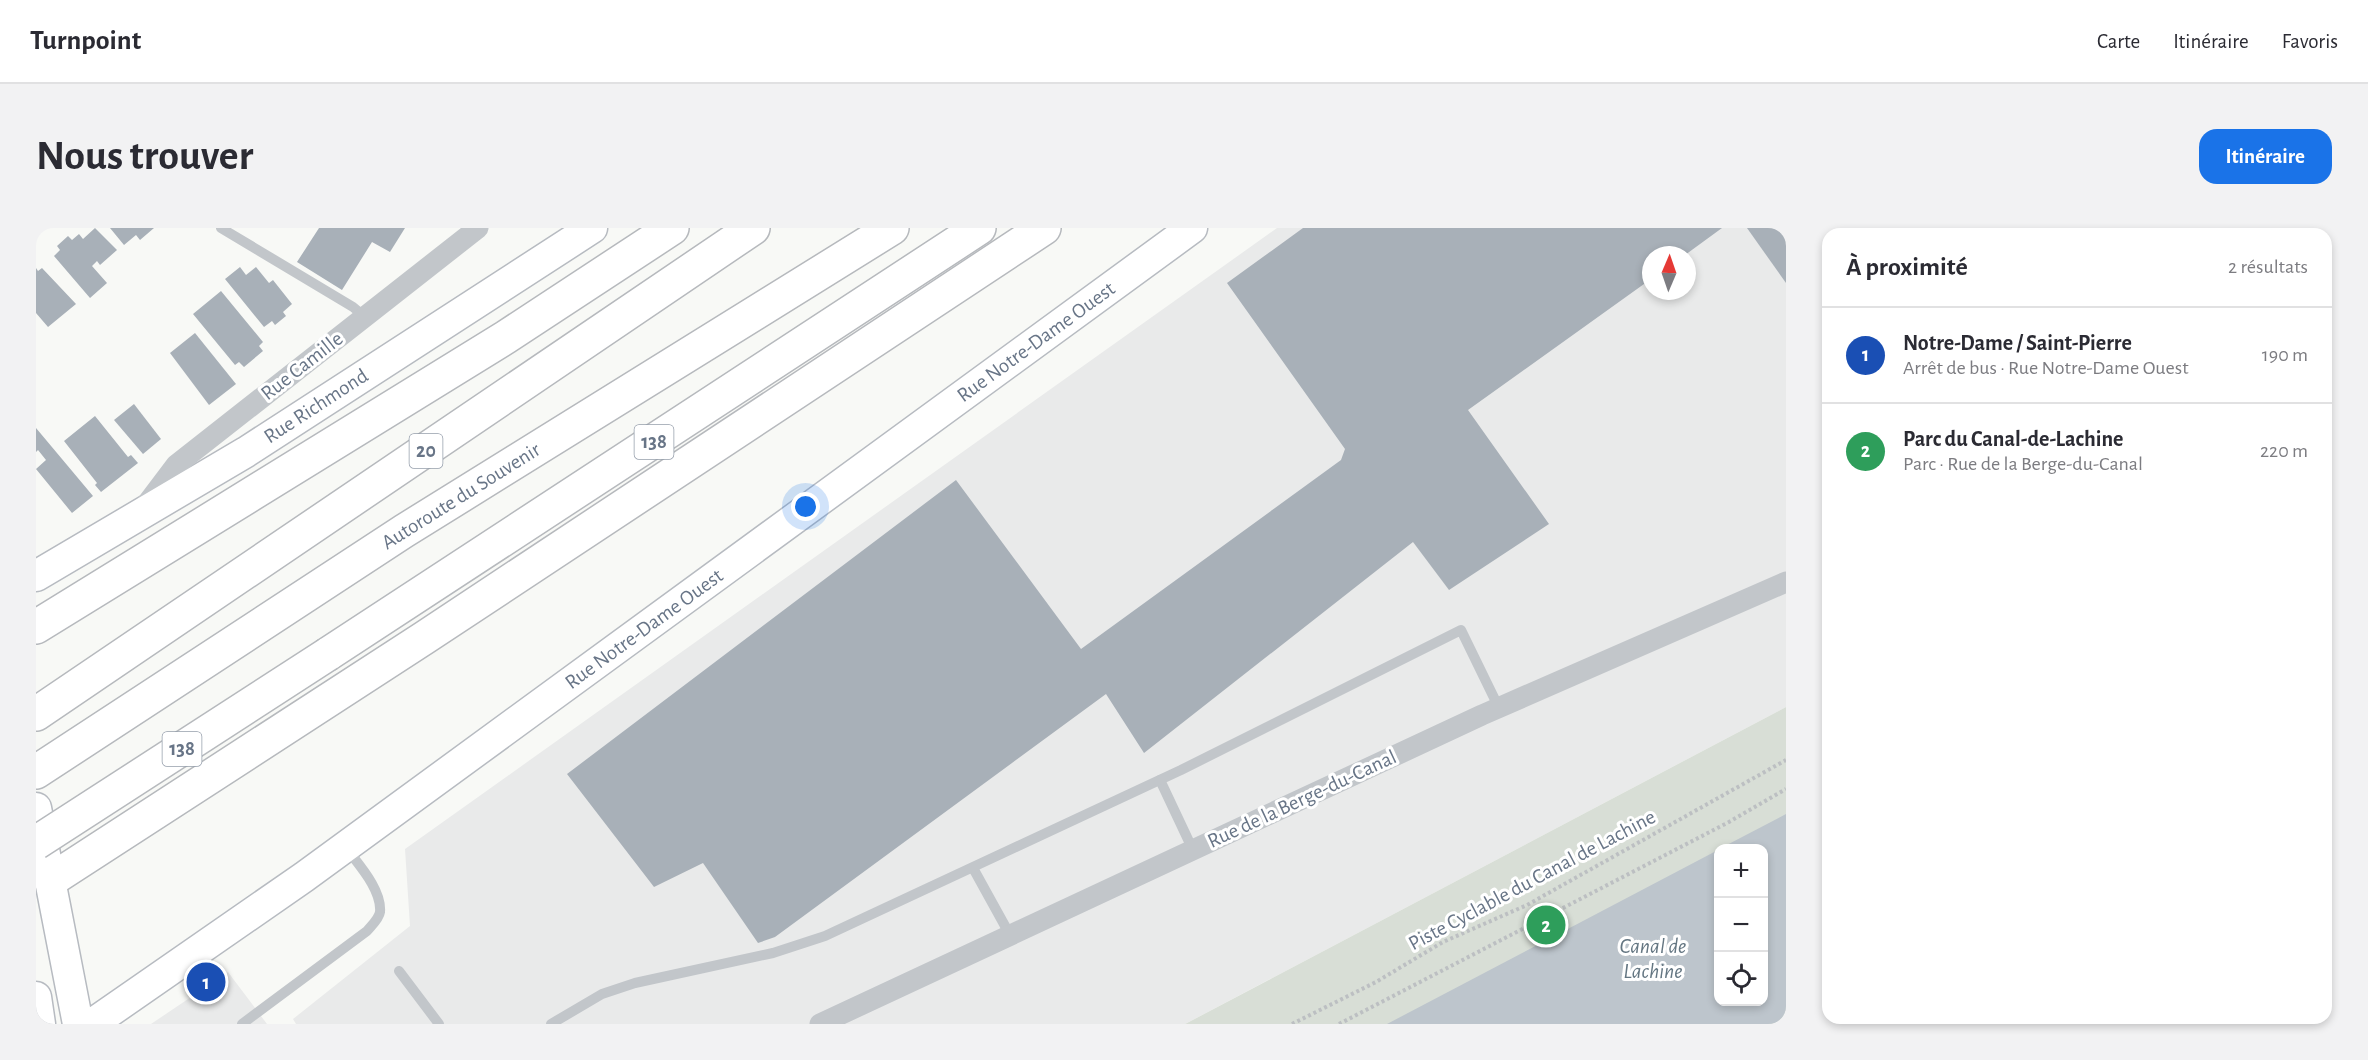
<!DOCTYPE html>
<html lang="fr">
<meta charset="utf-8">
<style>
body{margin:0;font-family:"Alegreya Sans",sans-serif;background:#f2f2f3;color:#2b2b33}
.controls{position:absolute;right:18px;bottom:18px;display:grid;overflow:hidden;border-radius:12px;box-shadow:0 3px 9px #0003}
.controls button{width:54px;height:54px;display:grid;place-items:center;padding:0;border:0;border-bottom:2px solid #e1e1e2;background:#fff;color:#2b2b33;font:30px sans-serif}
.compass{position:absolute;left:1606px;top:18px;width:54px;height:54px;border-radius:50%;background:#fff;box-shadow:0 3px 9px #0003;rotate:2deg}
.you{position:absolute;left:770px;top:279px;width:21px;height:21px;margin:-15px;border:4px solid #fff;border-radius:50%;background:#1a73e8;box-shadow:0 0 0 9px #1a73e833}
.badge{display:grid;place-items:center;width:39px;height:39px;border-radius:50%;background:#1a73e8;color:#fff;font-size:20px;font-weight:700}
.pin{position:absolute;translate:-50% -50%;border:3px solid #fff;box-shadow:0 2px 6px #0006}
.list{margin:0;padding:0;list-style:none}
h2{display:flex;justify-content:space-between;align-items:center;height:78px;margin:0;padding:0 24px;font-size:26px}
h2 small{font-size:20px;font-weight:400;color:#7c7c81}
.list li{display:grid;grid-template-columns:39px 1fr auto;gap:18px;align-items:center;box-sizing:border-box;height:96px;padding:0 24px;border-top:2px solid #e1e1e2}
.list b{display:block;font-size:22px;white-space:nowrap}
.list p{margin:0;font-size:20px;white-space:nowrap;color:#7c7c81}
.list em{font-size:20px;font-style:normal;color:#7c7c81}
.icon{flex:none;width:33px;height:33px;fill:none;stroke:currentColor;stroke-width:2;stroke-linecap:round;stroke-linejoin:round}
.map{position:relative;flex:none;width:1750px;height:796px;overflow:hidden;border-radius:18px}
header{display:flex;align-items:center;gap:36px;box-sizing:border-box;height:84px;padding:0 30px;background:#fff;border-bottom:2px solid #e1e1e2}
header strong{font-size:28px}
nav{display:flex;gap:33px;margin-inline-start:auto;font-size:21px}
.intro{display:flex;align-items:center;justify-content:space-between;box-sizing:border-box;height:144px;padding:0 36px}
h1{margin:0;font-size:42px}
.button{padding:15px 27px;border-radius:18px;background:#1a73e8;color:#fff;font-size:21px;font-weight:700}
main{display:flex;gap:36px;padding:0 36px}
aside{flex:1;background:#fff;border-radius:18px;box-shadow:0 3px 9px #0003}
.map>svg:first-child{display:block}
.built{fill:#e9eaea;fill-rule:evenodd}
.green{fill:#d8ded6;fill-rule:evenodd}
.water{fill:#bdc5cc}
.building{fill:#a8b0b8}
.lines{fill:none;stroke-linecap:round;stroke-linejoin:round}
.secondary-casing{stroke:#b7bbc1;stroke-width:33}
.highway-casing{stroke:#b6b9bd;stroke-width:36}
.path{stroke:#bcbfc2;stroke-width:4;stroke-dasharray:3 3;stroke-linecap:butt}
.lane{stroke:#c2c6ca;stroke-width:10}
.street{stroke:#c2c6ca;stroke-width:21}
.secondary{stroke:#fff;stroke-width:30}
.highway{stroke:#fff;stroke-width:33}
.highway-bridge-casing{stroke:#b6b9bd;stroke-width:36;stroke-linecap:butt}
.highway-bridge{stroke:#fff;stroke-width:33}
.labels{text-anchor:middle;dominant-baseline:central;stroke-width:6;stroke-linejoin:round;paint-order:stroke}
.shield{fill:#fff;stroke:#959eab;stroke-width:1.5}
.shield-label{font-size:20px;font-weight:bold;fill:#687587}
.street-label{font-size:21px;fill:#687587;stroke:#fff}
.water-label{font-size:22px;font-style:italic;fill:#647682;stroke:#fff}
</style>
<header>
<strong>Turnpoint</strong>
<nav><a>Carte</a><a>Itinéraire</a><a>Favoris</a></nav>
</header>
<div class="intro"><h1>Nous trouver</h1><a class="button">Itinéraire</a></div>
<main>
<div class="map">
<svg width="1750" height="796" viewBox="0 0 1750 796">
<rect width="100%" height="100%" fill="#f8f9f6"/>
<g class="built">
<path d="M1241,0H1750V479L1149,796H260L257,791L374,698L369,621ZM1615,27H1651V63H1615Z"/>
<path d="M192,744L231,796H115L164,763L170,770L182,760L178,754Z"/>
</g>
<path class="green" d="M1750,479V796H1149L1151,795ZM1682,620H1728V774H1682Z"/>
<path class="water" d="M1750,586V796H1351L1682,622V774H1728V620H1685Z"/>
<g class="building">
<path d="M59,0L81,22L64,37L61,33L56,38L71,55L54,70L18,28L24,22L21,18L32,8L36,12L43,6L47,11Z"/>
<path d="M74,0H118L104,12L100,7L88,17Z"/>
<path d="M283,0H369L354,24L336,14L306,62L261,34Z"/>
<path d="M1267,0H1686L1649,27H1615V51L1432,182L1513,296L1413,362L1377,314L1108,525L1070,466L739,709L722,715L667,635L618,659L531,546L920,252L1045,421L1305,232L1309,221L1191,55Z"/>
<path d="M1711,0H1750V55Z"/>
<path d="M204,39L210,47L220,39L233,55L237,52L256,76L247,84L250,88L239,97L236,93L228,99L189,51Z"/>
<path d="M0,40L2,43L6,40L40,76L12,99L0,85Z"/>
<path d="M185,63L227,114L223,118L227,123L208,139L203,134L199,137L157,86Z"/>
<path d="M159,105L200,156L173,177L134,125Z"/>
<path d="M98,176L125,211L107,226L78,192Z"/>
<path d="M59,188L92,229L95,227L102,235L65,264L59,257L61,255L28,213Z"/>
<path d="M0,200L57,268L36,285L0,241L10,232L2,222L0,224Z"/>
</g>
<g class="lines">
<defs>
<g id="secondary">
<path d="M0,348L210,224L556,0"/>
<path d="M0,580L42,796"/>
<path d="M0,769L4,796"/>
<path d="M56,796L268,649L1156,0"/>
</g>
<g id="highway">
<path d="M0,399L470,109L636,0"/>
<path d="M292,426L943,0"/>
<path d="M0,486L717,0"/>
<path d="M0,544L368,303L856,0"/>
<path d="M15,652L388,410L1008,0"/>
</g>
</defs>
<use href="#secondary" class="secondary-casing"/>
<use href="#highway" class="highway-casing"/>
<g class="path">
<path d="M1256,796L1340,754L1407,714L1491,677L1750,532"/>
<path d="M1303,796L1693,594L1750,561"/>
</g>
<g class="lane">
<path d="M185,0L317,79L329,89"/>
<path d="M1124,552L1157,622"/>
<path d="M937,640L974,707"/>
<path d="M363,743L403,796"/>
<path d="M206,796L331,703C335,698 343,691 344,684C346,662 323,637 311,621"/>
<path d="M515,796L566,766L599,755L737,725L789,708L1145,542L1425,402L1463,480"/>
</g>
<g class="street">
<path d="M106,282L140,237L442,0"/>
<path d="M784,796L1446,487L1750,354"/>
</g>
<use href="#secondary" class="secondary"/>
<use href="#highway" class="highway"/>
<defs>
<path id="highway-bridge" d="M0,615L292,426"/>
</defs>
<use href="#highway-bridge" class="highway-bridge-casing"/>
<use href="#highway-bridge" class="highway-bridge"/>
</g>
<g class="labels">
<g class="shield">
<rect x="598.5" y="197" width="39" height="34" rx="4.5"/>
<rect x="373.5" y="206" width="33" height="34" rx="4.5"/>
<rect x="126.5" y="504" width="39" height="34" rx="4.5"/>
</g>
<g class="shield-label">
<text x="618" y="214">138</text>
<text x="390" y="223">20</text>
<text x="146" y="521">138</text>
</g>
<g class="street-label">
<text transform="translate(1000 114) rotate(-36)">Rue Notre-Dame Ouest</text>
<text transform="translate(266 138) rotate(-38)">Rue Camille</text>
<text transform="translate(280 178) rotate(-33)">Rue Richmond</text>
<text transform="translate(425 268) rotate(-32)">Autoroute du Souvenir</text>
<text transform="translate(608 401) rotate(-36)">Rue Notre-Dame Ouest</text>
<text transform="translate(1266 571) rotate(-25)">Rue de la Berge-du-Canal</text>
<text transform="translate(1496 652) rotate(-28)">Piste Cyclable du Canal de Lachine</text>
</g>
<g class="water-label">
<text x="1617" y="718">Canal de<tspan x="1617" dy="25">Lachine</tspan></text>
</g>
</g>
</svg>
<div class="controls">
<button>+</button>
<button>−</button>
<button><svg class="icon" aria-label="locate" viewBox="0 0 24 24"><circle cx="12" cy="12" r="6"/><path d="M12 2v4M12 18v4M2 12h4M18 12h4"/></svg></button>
</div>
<svg class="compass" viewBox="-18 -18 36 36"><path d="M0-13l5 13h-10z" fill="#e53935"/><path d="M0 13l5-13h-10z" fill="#7c7c81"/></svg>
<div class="you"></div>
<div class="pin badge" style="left:170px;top:754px;background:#1a4fb4">1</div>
<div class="pin badge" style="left:1510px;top:697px;background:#2e9e5b">2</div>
</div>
<aside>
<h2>À proximité<small>2 résultats</small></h2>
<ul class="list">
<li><span class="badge" style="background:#1a4fb4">1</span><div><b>Notre-Dame / Saint-Pierre</b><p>Arrêt de bus · Rue Notre-Dame Ouest</p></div><em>190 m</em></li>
<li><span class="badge" style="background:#2e9e5b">2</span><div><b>Parc du Canal-de-Lachine</b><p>Parc · Rue de la Berge-du-Canal</p></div><em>220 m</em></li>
</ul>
</aside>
</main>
